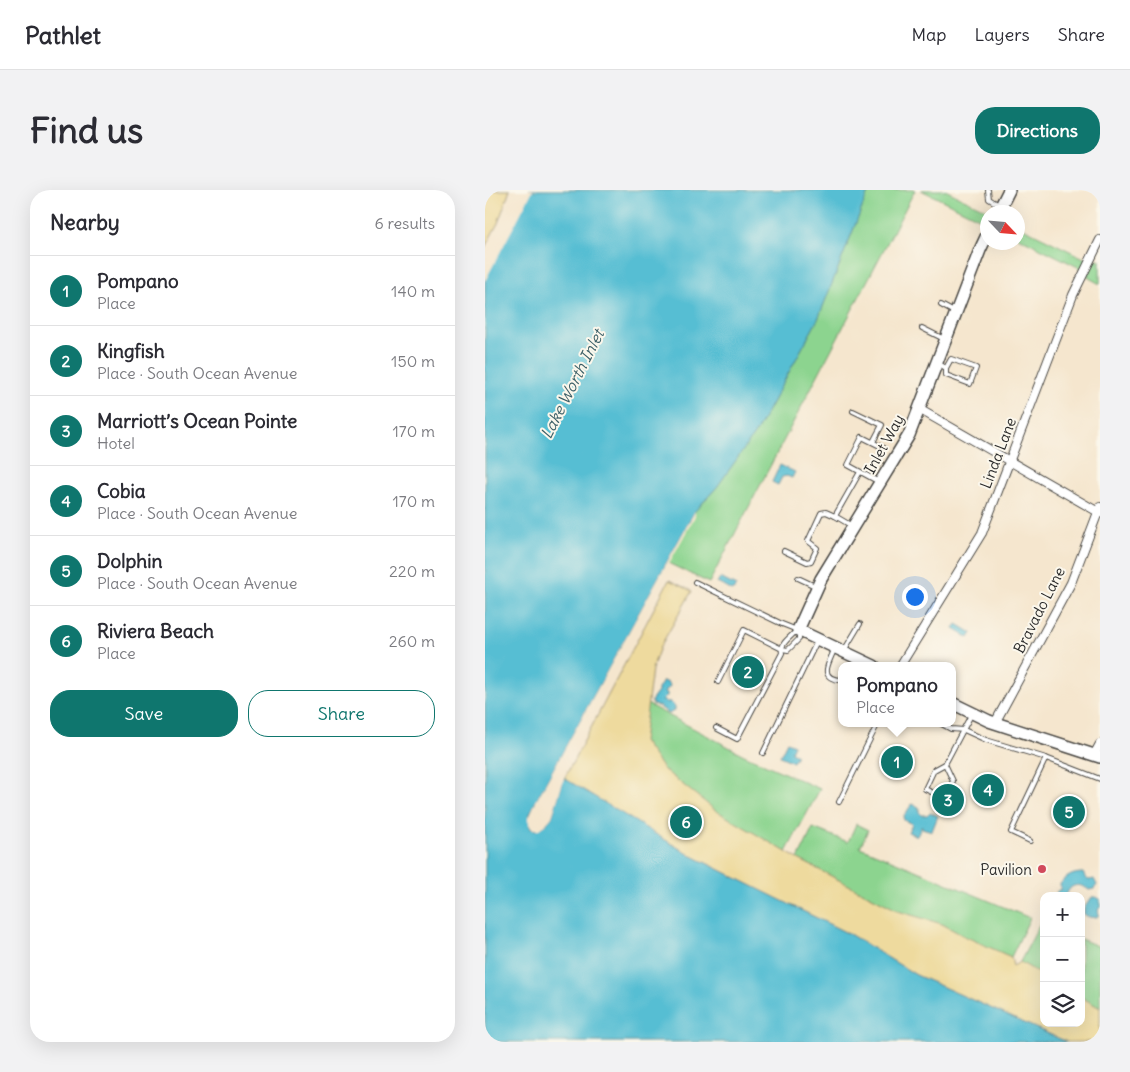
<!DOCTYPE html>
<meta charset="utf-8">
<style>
body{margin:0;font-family:Delius,sans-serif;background:#f2f2f3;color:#2b2b33}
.controls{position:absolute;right:15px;bottom:15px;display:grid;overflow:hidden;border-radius:10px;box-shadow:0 5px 20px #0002}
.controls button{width:45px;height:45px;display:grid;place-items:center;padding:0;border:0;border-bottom:1px solid #e1e1e2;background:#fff;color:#2b2b33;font:25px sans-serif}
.compass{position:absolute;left:495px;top:15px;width:45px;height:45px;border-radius:50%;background:#fff;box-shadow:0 5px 20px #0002;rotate:116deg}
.you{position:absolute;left:429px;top:406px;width:18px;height:18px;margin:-12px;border:4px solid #fff;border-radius:50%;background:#1a73e8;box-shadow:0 0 0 8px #1a73e833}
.badge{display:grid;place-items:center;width:32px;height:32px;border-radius:50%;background:#0f766e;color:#fff;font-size:16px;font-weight:700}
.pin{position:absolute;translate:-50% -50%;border:2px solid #fff;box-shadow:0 1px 5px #0006}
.popup{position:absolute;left:353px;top:472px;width:118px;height:65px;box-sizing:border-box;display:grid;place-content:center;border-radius:10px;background:#fff;filter:drop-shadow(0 1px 4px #0005);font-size:16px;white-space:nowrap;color:#7c7c81}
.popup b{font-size:19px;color:#2b2b33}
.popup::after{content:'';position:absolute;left:50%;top:100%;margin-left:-10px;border:10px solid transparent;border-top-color:#fff}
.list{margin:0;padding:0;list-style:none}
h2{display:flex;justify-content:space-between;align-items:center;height:65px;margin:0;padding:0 20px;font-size:21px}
h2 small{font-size:16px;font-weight:400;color:#7c7c81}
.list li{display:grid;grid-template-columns:32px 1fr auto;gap:15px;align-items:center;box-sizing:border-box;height:70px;padding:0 20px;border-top:1px solid #e1e1e2}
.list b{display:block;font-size:19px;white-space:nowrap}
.list p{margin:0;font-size:16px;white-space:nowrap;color:#7c7c81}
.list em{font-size:16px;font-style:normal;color:#7c7c81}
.actions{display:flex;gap:10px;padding:15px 20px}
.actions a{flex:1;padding:11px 0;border:1px solid #0f766e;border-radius:20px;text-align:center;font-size:18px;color:#0f766e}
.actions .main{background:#0f766e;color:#fff}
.icon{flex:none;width:28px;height:28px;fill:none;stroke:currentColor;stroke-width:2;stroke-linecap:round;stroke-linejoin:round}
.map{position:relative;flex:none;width:615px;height:852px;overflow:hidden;border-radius:20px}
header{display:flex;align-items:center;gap:30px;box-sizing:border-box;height:70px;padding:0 25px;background:#fff;border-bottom:1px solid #e1e1e2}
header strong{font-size:24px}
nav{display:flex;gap:28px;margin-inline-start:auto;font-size:18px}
.intro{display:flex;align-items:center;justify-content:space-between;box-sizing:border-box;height:120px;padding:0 30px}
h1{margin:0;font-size:35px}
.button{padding:12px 22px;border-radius:20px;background:#0f766e;color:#fff;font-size:18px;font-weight:700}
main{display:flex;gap:30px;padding:0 30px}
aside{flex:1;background:#fff;border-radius:20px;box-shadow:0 5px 20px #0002}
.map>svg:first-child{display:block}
.green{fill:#8cd48f;stroke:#5c805d}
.sand{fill:#eeda9e;stroke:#8c8264}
.water{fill:#56bed3;stroke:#40747f}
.pier{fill:#f5e6ce}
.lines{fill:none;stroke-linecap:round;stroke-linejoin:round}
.lane-casing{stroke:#494743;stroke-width:6}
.street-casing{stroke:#494743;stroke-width:10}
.secondary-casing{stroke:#494743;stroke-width:14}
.lane{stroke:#fff;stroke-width:4}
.street{stroke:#fff;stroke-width:8}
.secondary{stroke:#fff;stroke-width:11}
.poi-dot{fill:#d1495b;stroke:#fbf7ec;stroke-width:2}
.labels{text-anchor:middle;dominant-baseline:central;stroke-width:4;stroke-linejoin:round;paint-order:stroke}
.street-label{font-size:15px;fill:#2b2b2b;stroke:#fbf7ec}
.poi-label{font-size:15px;fill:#2b2b2b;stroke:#fbf7ec;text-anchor:end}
.water-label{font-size:16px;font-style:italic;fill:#3a5e66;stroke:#fbf7ec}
</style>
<header>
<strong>Pathlet</strong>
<nav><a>Map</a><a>Layers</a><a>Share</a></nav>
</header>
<div class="intro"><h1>Find us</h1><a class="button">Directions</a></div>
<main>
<aside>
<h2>Nearby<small>6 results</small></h2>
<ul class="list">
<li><span class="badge">1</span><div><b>Pompano</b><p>Place</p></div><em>140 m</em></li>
<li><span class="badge">2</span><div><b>Kingfish</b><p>Place · South Ocean Avenue</p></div><em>150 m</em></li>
<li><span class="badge">3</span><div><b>Marriott’s Ocean Pointe</b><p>Hotel</p></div><em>170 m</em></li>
<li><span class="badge">4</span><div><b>Cobia</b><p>Place · South Ocean Avenue</p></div><em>170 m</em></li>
<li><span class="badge">5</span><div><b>Dolphin</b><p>Place · South Ocean Avenue</p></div><em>220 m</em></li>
<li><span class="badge">6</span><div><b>Riviera Beach</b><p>Place</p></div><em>260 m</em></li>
</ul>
<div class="actions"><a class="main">Save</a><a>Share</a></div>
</aside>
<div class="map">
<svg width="615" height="852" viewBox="0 0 615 852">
<rect width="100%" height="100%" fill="#fbf7ec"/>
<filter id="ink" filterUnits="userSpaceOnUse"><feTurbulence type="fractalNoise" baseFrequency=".02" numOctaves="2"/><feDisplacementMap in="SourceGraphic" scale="10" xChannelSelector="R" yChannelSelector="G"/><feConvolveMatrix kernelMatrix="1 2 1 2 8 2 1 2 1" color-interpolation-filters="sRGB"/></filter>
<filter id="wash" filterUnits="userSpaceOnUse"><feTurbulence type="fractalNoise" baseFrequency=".0096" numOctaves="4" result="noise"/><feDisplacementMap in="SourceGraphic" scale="20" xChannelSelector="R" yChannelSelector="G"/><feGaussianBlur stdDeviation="1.12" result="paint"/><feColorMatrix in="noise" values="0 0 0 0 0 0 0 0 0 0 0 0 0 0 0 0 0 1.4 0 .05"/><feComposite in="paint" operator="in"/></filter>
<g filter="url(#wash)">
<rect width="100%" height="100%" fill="#f5e6ce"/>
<g class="green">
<path d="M384,0H430L224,393L181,372L210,321L232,297L271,242L333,129Z"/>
<path d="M436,0H460L506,22H502V32Z"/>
<path d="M532,35L603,70H615V94L604,88L597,79L533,47Z"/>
<path d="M162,514L259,565L335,599L301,662L230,620L178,579L158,551Z"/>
<path d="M371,634L383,640L375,657L545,728L526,767L479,746L457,734L416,722L313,669L328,638L363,652Z"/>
<path d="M556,732L559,734V786L535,772Z"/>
<path d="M596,749L615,757V818L596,807Z"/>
</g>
<g class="sand">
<path d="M0,0H25L13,33L0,57Z"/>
<path d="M184,390L207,401L175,457L167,479L158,551L178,579L230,620L313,669L416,722L457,734L479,746L526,767L528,776L535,772L559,786V833H596V807L615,818V852H582L431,785L366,745L205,665L79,589Z"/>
</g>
<g class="water">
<path d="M44,0H384L333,129L271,242L232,297L210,321L51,611L44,626L45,637L51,640L61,634L67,627L79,588L205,665L366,745L431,785L582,852H0V86Z"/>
<path d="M295,275L310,282L307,288L302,286L297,287L293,295L287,292Z"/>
<path d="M235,388L251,396L248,401L232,393Z"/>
<path d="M472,434L487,443L484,448L469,439Z"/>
<path d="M178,491L184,493L185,496L180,502L182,503V506L177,510L181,512H185L190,517V520L184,524L175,517L168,515L166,511L173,502V499Z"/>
<path d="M302,552L309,555L306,562L312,565L308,572L295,566Z"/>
<path d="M427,614L434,617V622L437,625H442L445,622L453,626L447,641L437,638V636L432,646L423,642L427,634L419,630L418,627Z"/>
<path d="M598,683L601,689L605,690L609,689L612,695L609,699L604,700C595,693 585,693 581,706H571L572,701L576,699L575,694C582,686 588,683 598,683Z"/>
<path d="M607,707H611L615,709V717L613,720L614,725C611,729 603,728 599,724V718Z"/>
</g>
<g class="pier">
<path d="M41,0H48L0,91V81Z"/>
<path d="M210,321V326L53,612L47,627V636H53L60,632L65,626L78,586L79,589L67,627L61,634L54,639H48L44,633V627L51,611Z"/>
</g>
</g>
<g filter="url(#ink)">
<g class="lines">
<defs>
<g id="lane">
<path d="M503,0L504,9L514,15"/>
<path d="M456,115L469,122"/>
<path d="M437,138L459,149"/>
<path d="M454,174L461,178V185L485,194L491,178L466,169L461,178"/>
<path d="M368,221L397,235L388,252"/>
<path d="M394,292L363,275L377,247L399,258"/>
<path d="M350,326L367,336"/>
<path d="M299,361L322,372L326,371L332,358L323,351L336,323L341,322L350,326L375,282"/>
<path d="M313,388L330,396"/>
<path d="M210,392L297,434L312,440"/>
<path d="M360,459L375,434"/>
<path d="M349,460C344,473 333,488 355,490L357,488"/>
<path d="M233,492L259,440L297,459L303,460L314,449V444"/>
<path d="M455,533L466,539L479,540L501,550L561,568L615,589"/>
<path d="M231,538L252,549L297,463C295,453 305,448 311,441"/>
<path d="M278,563L332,451"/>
<path d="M460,574L468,591L459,608L440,599L449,580L460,574L486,525"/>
<path d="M354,612L393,533"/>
<path d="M545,651L526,642L561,568"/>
</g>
<g id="street">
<path d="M434,219L615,323"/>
<path d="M415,476L497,343L588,105L615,50"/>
<path d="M510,533L586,393L615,317"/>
<path d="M609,565L615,554"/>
</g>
<g id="secondary">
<path d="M513,22L524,0"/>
<path d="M389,476L313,440L336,389L424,245L495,60L502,45"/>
<path d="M467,513L504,531L615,567"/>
</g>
</defs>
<use href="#lane" class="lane-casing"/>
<use href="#street" class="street-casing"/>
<use href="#secondary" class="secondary-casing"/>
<use href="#lane" class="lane"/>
<use href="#street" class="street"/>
<use href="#secondary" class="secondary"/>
</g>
</g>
<circle class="poi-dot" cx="557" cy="679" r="5"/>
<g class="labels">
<g class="street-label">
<text transform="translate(399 254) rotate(-61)">Inlet Way</text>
<text transform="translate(513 263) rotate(-69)">Linda Lane</text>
<text transform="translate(554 420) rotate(-63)">Bravado Lane</text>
</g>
<g class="poi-label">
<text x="547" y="679">Pavilion</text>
</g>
<g class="water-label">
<text transform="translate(87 194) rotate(-63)">Lake Worth Inlet</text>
</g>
</g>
</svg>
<div class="controls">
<button>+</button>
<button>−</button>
<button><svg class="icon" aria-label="layers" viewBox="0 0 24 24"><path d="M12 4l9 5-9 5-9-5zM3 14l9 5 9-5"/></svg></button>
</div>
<svg class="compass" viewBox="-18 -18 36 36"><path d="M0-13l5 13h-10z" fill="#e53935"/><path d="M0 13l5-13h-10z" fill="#7c7c81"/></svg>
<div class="you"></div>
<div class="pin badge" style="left:412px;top:572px">1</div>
<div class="popup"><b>Pompano</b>Place</div>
<div class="pin badge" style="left:263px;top:482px">2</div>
<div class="pin badge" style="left:463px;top:610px">3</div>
<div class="pin badge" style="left:503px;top:600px">4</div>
<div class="pin badge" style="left:584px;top:622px">5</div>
<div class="pin badge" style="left:201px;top:632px">6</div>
</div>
</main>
